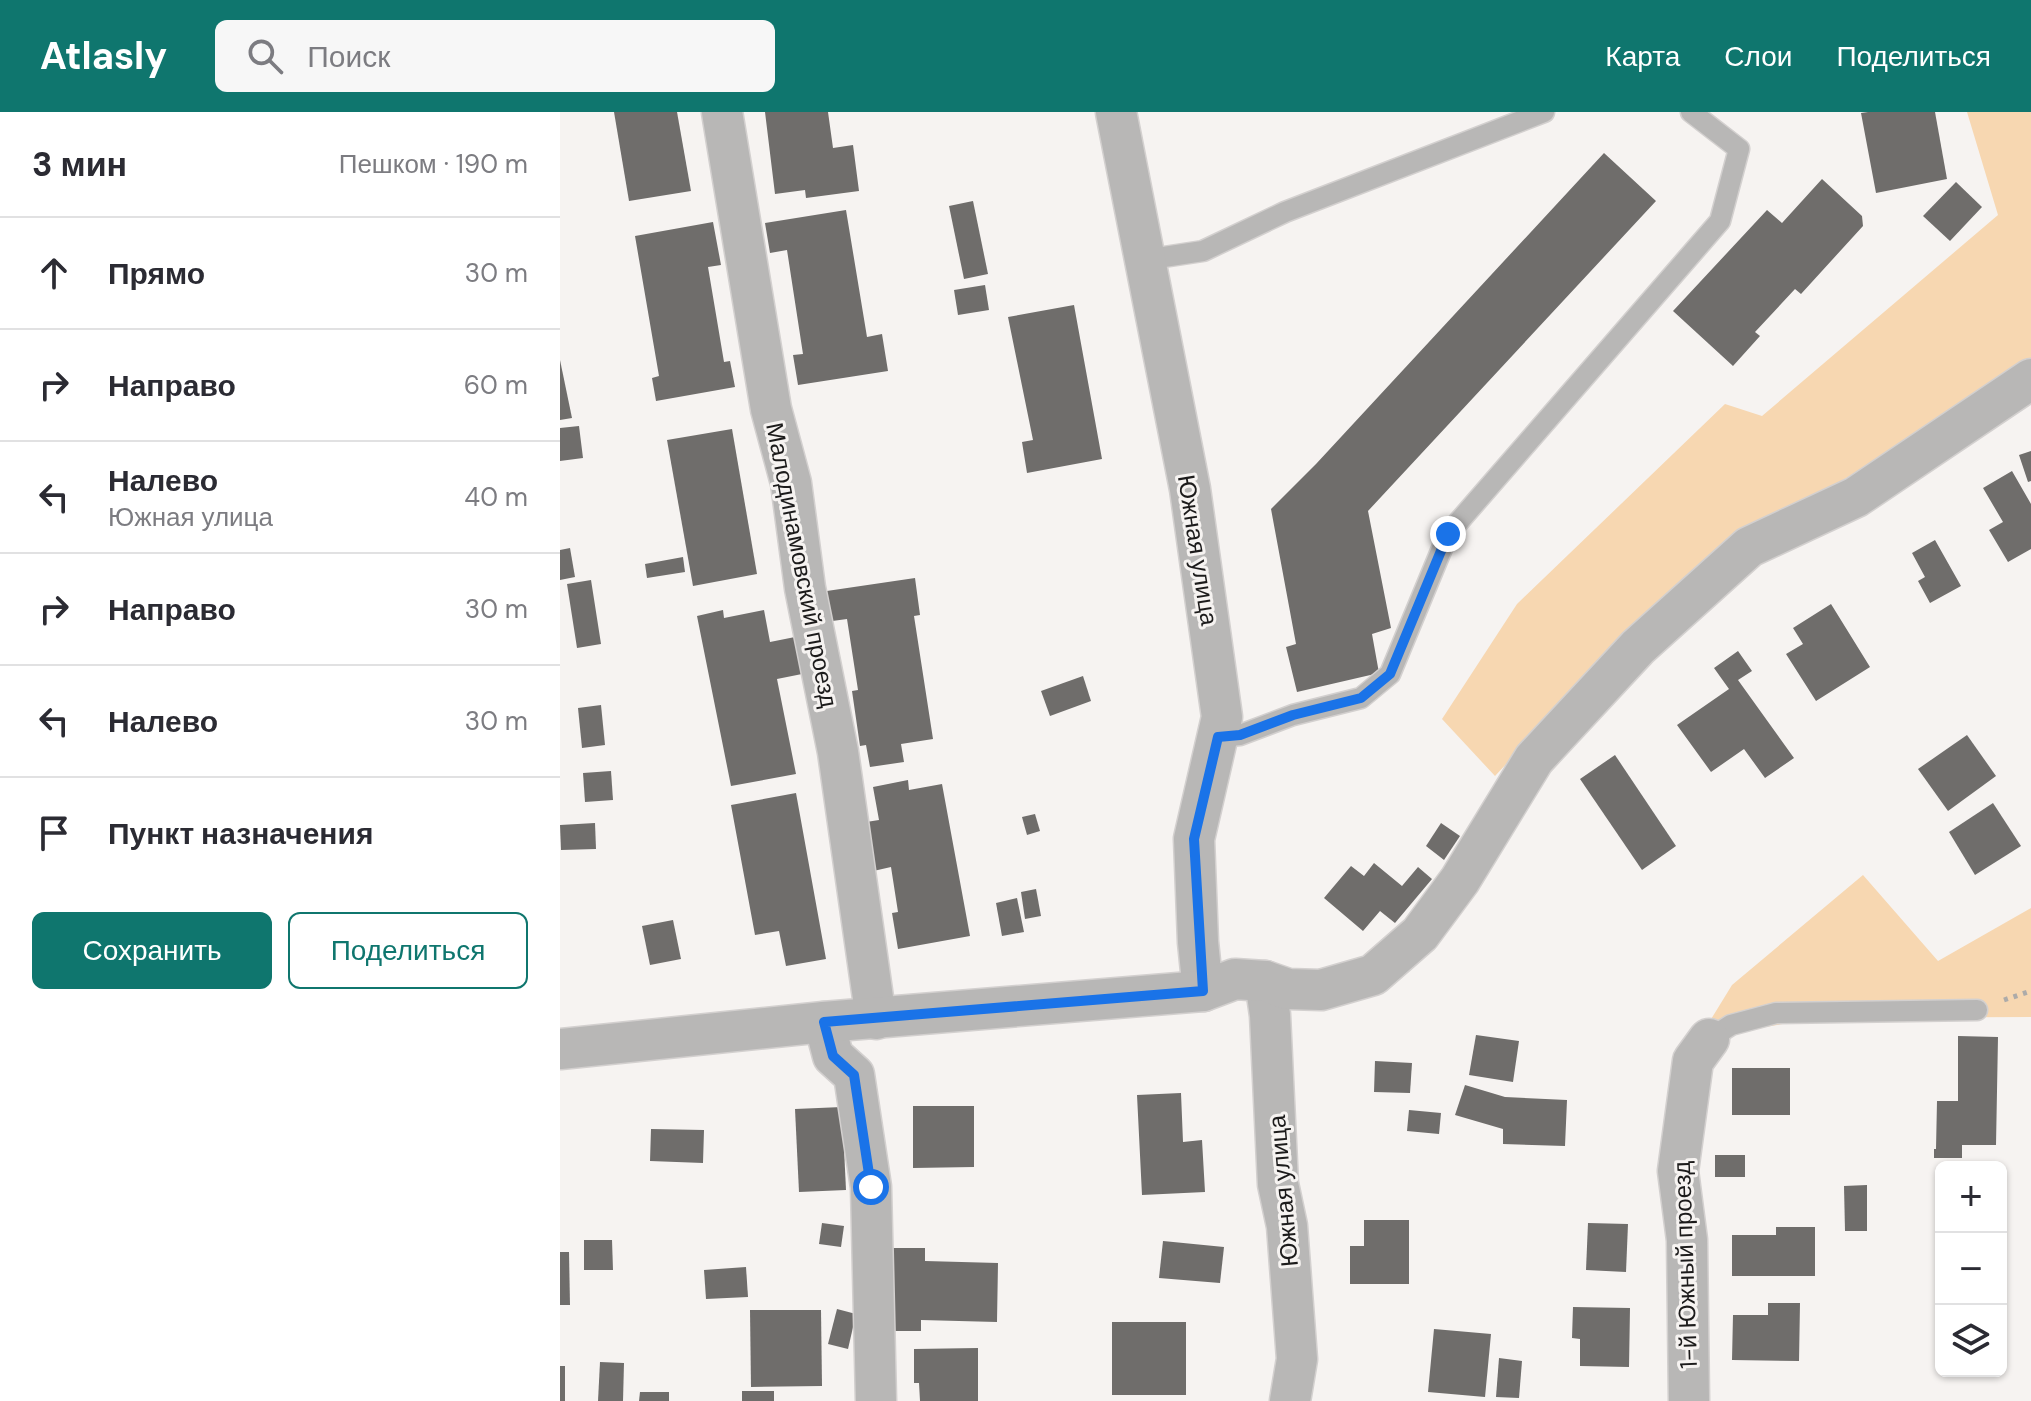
<!DOCTYPE html>
<html lang="ru">
<meta charset="utf-8">
<style>
body{margin:0;font-family:"DM Sans",sans-serif;background:#f7f7f7;color:#2b2b33}
.controls{position:absolute;right:24px;bottom:24px;display:grid;overflow:hidden;border-radius:12px;box-shadow:0 2px 6px #0004}
.controls button{width:72px;height:72px;display:grid;place-items:center;padding:0;border:0;border-bottom:2px solid #e1e1e2;background:#fff;color:#2b2b33;font:40px sans-serif}
.stop{position:absolute;width:24px;height:24px;margin:-18px;border:6px solid #1a73e8;border-radius:50%;background:#fff}
.stop.end{background:#1a73e8;border-color:#fff;box-shadow:0 2px 8px #0008}
.list{margin:0;padding:0;list-style:none}
h2{display:flex;justify-content:space-between;align-items:center;height:104px;margin:0;padding:0 32px;font-size:34px}
h2 small{font-size:26px;font-weight:400;color:#7c7c81}
.list li{display:grid;grid-template-columns:52px 1fr auto;gap:24px;align-items:center;box-sizing:border-box;height:112px;padding:0 32px;border-top:2px solid #e1e1e2}
.list b{display:block;font-size:30px;white-space:nowrap}
.list p{margin:0;font-size:26px;white-space:nowrap;color:#7c7c81}
.list em{font-size:26px;font-style:normal;color:#7c7c81}
.actions{display:flex;gap:16px;padding:24px 32px}
.actions a{flex:1;padding:18px 0;border:2px solid #0f766e;border-radius:12px;text-align:center;font-size:28px;color:#0f766e}
.actions .main{background:#0f766e;color:#fff}
.icon{flex:none;width:44px;height:44px;fill:none;stroke:currentColor;stroke-width:2;stroke-linecap:round;stroke-linejoin:round}
.map{position:relative;flex:none;width:1471px;height:1289px;overflow:hidden}
header{display:flex;align-items:center;gap:48px;box-sizing:border-box;height:112px;padding:0 40px;background:#0f766e;color:#fff}
header strong{font-size:38px}
nav{display:flex;gap:44px;margin-inline-start:auto;font-size:28px}
.search{width:560px;height:72px;background:#f7f7f7;display:flex;align-items:center;gap:20px;box-sizing:border-box;padding:0 28px;border-radius:12px;color:#7c7c81;font-size:30px}
main{display:flex}
aside{flex:1;background:#fff}
.map>svg:first-child{display:block}
.green{fill:#f7d7b1}
.building{fill:#6f6d6b}
.lines{fill:none;stroke-linecap:round;stroke-linejoin:round}
.lane-casing{stroke:#d3d0cf;stroke-width:23}
.street-casing{stroke:#d3d0cf;stroke-width:43}
.path{stroke:#adaba9;stroke-width:5;stroke-dasharray:4 6;stroke-linecap:butt}
.lane{stroke:#b8b7b6;stroke-width:20}
.street{stroke:#b8b7b6;stroke-width:40}
.route{stroke:#1a73e8;stroke-width:10}
.labels{text-anchor:middle;dominant-baseline:central;stroke-width:6;stroke-linejoin:round;paint-order:stroke}
.street-label{font-size:24px;fill:#1c1b1b;stroke:#f6f3f1}
</style>
<header>
<strong>Atlasly</strong>
<div class="search"><svg class="icon" aria-label="search" viewBox="0 0 24 24"><circle cx="10" cy="10" r="6"/><path d="M15 15l6 6"/></svg>Поиск</div>
<nav><a>Карта</a><a>Слои</a><a>Поделиться</a></nav>
</header>
<main>
<aside>
<h2>3 мин<small>Пешком · 190 m</small></h2>
<ul class="list">
<li><svg class="icon" aria-label="ahead" viewBox="0 0 24 24"><path d="M12 20V5M6 11l6-6 6 6"/></svg><div><b>Прямо</b></div><em>30 m</em></li>
<li><svg class="icon" aria-label="right" viewBox="0 0 24 24"><path d="M7 20v-9h11M14 6l5 5-5 5"/></svg><div><b>Направо</b></div><em>60 m</em></li>
<li><svg class="icon" aria-label="left" viewBox="0 0 24 24"><path d="M17 20v-9H6M10 6l-5 5 5 5"/></svg><div><b>Налево</b><p>Южная улица</p></div><em>40 m</em></li>
<li><svg class="icon" aria-label="right" viewBox="0 0 24 24"><path d="M7 20v-9h11M14 6l5 5-5 5"/></svg><div><b>Направо</b></div><em>30 m</em></li>
<li><svg class="icon" aria-label="left" viewBox="0 0 24 24"><path d="M17 20v-9H6M10 6l-5 5 5 5"/></svg><div><b>Налево</b></div><em>30 m</em></li>
<li><svg class="icon" aria-label="arrive" viewBox="0 0 24 24"><path d="M6 21V4h12l-3 4 3 4H6"/></svg><div><b>Пункт назначения</b></div></li>
</ul>
<div class="actions"><a class="main">Сохранить</a><a>Поделиться</a></div>
</aside>
<div class="map">
<svg width="1471" height="1289" viewBox="0 0 1471 1289">
<rect width="100%" height="100%" fill="#f6f3f1"/>
<g class="green">
<path d="M1407,0H1471V248L1288,365L1183,423L1069,521L935,664L882,607L957,492L1165,292L1202,304L1438,103Z"/>
<path d="M1303,763L1378,849L1471,796V905L1257,906L1176,920L1145,917L1172,873Z"/>
</g>
<g class="building">
<path d="M54,0H117L131,79L69,89Z"/>
<path d="M205,0H268L273,36L293,33L299,79L246,86L245,78L215,82Z"/>
<path d="M1308,0H1375L1387,67L1316,81L1301,1Z"/>
<path d="M1044,41L1096,89L808,399L831,516L812,522L819,561L737,580L726,535L736,532L711,397L756,352Z"/>
<path d="M1262,67L1302,104L1303,114L1241,182L1235,177L1195,220L1200,224L1173,254L1113,199L1207,98L1222,111Z"/>
<path d="M1396,70L1422,95L1390,129L1363,104Z"/>
<path d="M413,89L428,162L404,167L389,94Z"/>
<path d="M286,98L307,225L322,222L328,259L238,273L233,243L243,242L227,138L210,141L205,111Z"/>
<path d="M153,110L161,153L148,155L164,250L170,249L175,275L96,289L92,266L99,264L75,124Z"/>
<path d="M425,173L429,198L398,203L394,178Z"/>
<path d="M514,193L542,347L467,361L462,330L473,328L448,205Z"/>
<path d="M0,248L12,306L0,308Z"/>
<path d="M19,314L23,346L0,349V316Z"/>
<path d="M172,317L197,462L133,474L107,328Z"/>
<path d="M1471,339V369L1468,370L1459,343Z"/>
<path d="M1452,359L1471,392V437L1448,450L1429,418L1443,410L1423,376Z"/>
<path d="M1375,428L1401,474L1370,491L1358,469L1365,465L1352,441Z"/>
<path d="M10,436L15,465L0,468V438Z"/>
<path d="M123,445L125,460L87,466L85,452Z"/>
<path d="M355,466L360,503L354,504L373,627L341,632L344,650L310,655L306,633L300,634L292,579L298,578L287,507L265,510L260,480Z"/>
<path d="M31,468L41,532L17,536L7,472Z"/>
<path d="M1271,492L1310,555L1256,589L1226,542L1243,532L1233,516Z"/>
<path d="M163,498L164,506L204,498L210,530L235,525L242,562L217,567L236,662L171,674L137,504Z"/>
<path d="M1178,539L1192,559L1178,568L1234,646L1205,666L1184,637L1151,660L1117,613L1169,577L1154,556Z"/>
<path d="M523,564L531,589L490,604L481,579Z"/>
<path d="M41,593L45,633L22,636L18,596Z"/>
<path d="M1407,623L1436,664L1388,699L1358,657Z"/>
<path d="M1055,643L1116,734L1082,758L1020,667Z"/>
<path d="M51,659L53,688L25,690L23,661Z"/>
<path d="M348,668L349,678L382,672L410,824L338,837L332,801L338,800L331,755L309,760L300,711L319,708L313,675Z"/>
<path d="M236,681L266,847L226,854L219,819L195,823L171,693Z"/>
<path d="M1433,691L1461,734L1415,763L1389,720Z"/>
<path d="M475,702L480,719L467,723L462,705Z"/>
<path d="M35,711L36,737L1,738L0,713Z"/>
<path d="M881,711L900,724L884,748L866,734Z"/>
<path d="M814,751L842,774L858,755L872,767L835,811L820,799L803,819L764,786L791,754L804,764Z"/>
<path d="M476,777L481,804L465,807L461,780Z"/>
<path d="M457,786L464,820L442,824L436,791Z"/>
<path d="M113,808L121,847L90,853L82,814Z"/>
<path d="M916,923L959,929L953,970L909,963Z"/>
<path d="M1398,924L1438,925L1436,1033H1402V1046H1374V1037H1376L1377,989H1398Z"/>
<path d="M815,949L852,951L850,981L814,980Z"/>
<rect x="1172" y="956" width="58" height="47"/>
<path d="M905,973L945,985L1007,988L1005,1034L943,1032V1017L895,1003Z"/>
<path d="M621,981L623,1030L642,1028L645,1080L582,1083L577,983Z"/>
<path d="M353,994H414V1055L353,1056Z"/>
<path d="M282,995L286,1078L239,1080L235,997Z"/>
<path d="M849,998L881,1001L879,1022L847,1019Z"/>
<path d="M91,1017L144,1018L143,1051L90,1049Z"/>
<rect x="1155" y="1043" width="30" height="22"/>
<path d="M1307,1073V1119H1285L1284,1074Z"/>
<path d="M804,1108H849V1172H790V1134H804Z"/>
<path d="M262,1111L284,1114L281,1135L259,1132Z"/>
<path d="M1028,1111L1068,1112L1066,1160L1026,1158Z"/>
<path d="M1216,1115H1255V1164H1172V1123H1216Z"/>
<path d="M24,1128H52L53,1158H24Z"/>
<path d="M603,1129L664,1135L660,1171L599,1166Z"/>
<path d="M327,1136H365V1149L438,1151L437,1210L361,1208V1219H333L334,1179H327Z"/>
<path d="M0,1140H9L10,1193H0Z"/>
<path d="M186,1155L188,1185L146,1187L144,1158Z"/>
<path d="M1208,1191H1240L1239,1249L1172,1248L1173,1203H1208Z"/>
<path d="M1013,1195L1070,1196L1069,1255L1020,1254V1227L1012,1226Z"/>
<path d="M277,1197L296,1202L288,1237L268,1232Z"/>
<path d="M190,1198H261L262,1274L191,1275Z"/>
<rect x="552" y="1210" width="74" height="73"/>
<path d="M874,1217L931,1222L925,1285L868,1280Z"/>
<path d="M418,1236V1289H360L359,1271H354V1237Z"/>
<path d="M939,1246L962,1249L959,1286L936,1285Z"/>
<path d="M40,1250L64,1251L63,1289H38Z"/>
<rect x="0" y="1254" width="5" height="35"/>
<rect x="182" y="1279" width="32" height="10"/>
<path d="M80,1280H109V1289H79Z"/>
</g>
<g class="lines">
<defs>
<g id="lane">
<path d="M584,148L643,139L725,100L984,0"/>
<path d="M658,625L680,623L733,603L801,586L830,562L888,422L1160,109L1179,37L1131,0"/>
<path d="M1149,927L1171,913L1216,901L1417,898"/>
</g>
<g id="street">
<path d="M162,0L211,297L231,371L245,476L278,640L316,907"/>
<path d="M556,0L630,377L662,605L634,727L638,830L643,879"/>
<path d="M705,869L710,903L718,1072L727,1114L737,1247L730,1289"/>
<path d="M264,910L273,944L294,963L311,1075L316,1289"/>
<path d="M0,937L264,910L643,879L675,867L705,869L728,877L761,878L813,863L860,822L900,768L974,647L1078,535L1189,435L1296,385L1471,267"/>
<path d="M1129,1289L1127,1128L1118,1059L1133,949L1149,927"/>
</g>
</defs>
<use href="#lane" class="lane-casing"/>
<use href="#street" class="street-casing"/>
<path class="path" d="M1444,888L1471,879"/>
<use href="#lane" class="lane"/>
<use href="#street" class="street"/>
</g>
<g class="lines">
<path class="route" d="M311,1075L294,963L273,944L264,910L643,879L634,727L658,625L680,623L733,603L801,586L830,562L888,422"/>
</g>
<g class="labels">
<g class="street-label">
<text transform="translate(638 438) rotate(81)">Южная улица</text>
<text transform="translate(242 453) rotate(79)">Малодинамовский проезд</text>
<text transform="translate(723 1079) rotate(-95)">Южная улица</text>
<text transform="translate(1125 1153) rotate(-92)">1-й Южный проезд</text>
</g>
</g>
</svg>
<div class="controls">
<button>+</button>
<button>−</button>
<button><svg class="icon" aria-label="layers" viewBox="0 0 24 24"><path d="M12 4l9 5-9 5-9-5zM3 14l9 5 9-5"/></svg></button>
</div>
<div class="stop" style="left:311px;top:1075px"></div>
<div class="stop end" style="left:888px;top:422px"></div>
</div>
</main>
